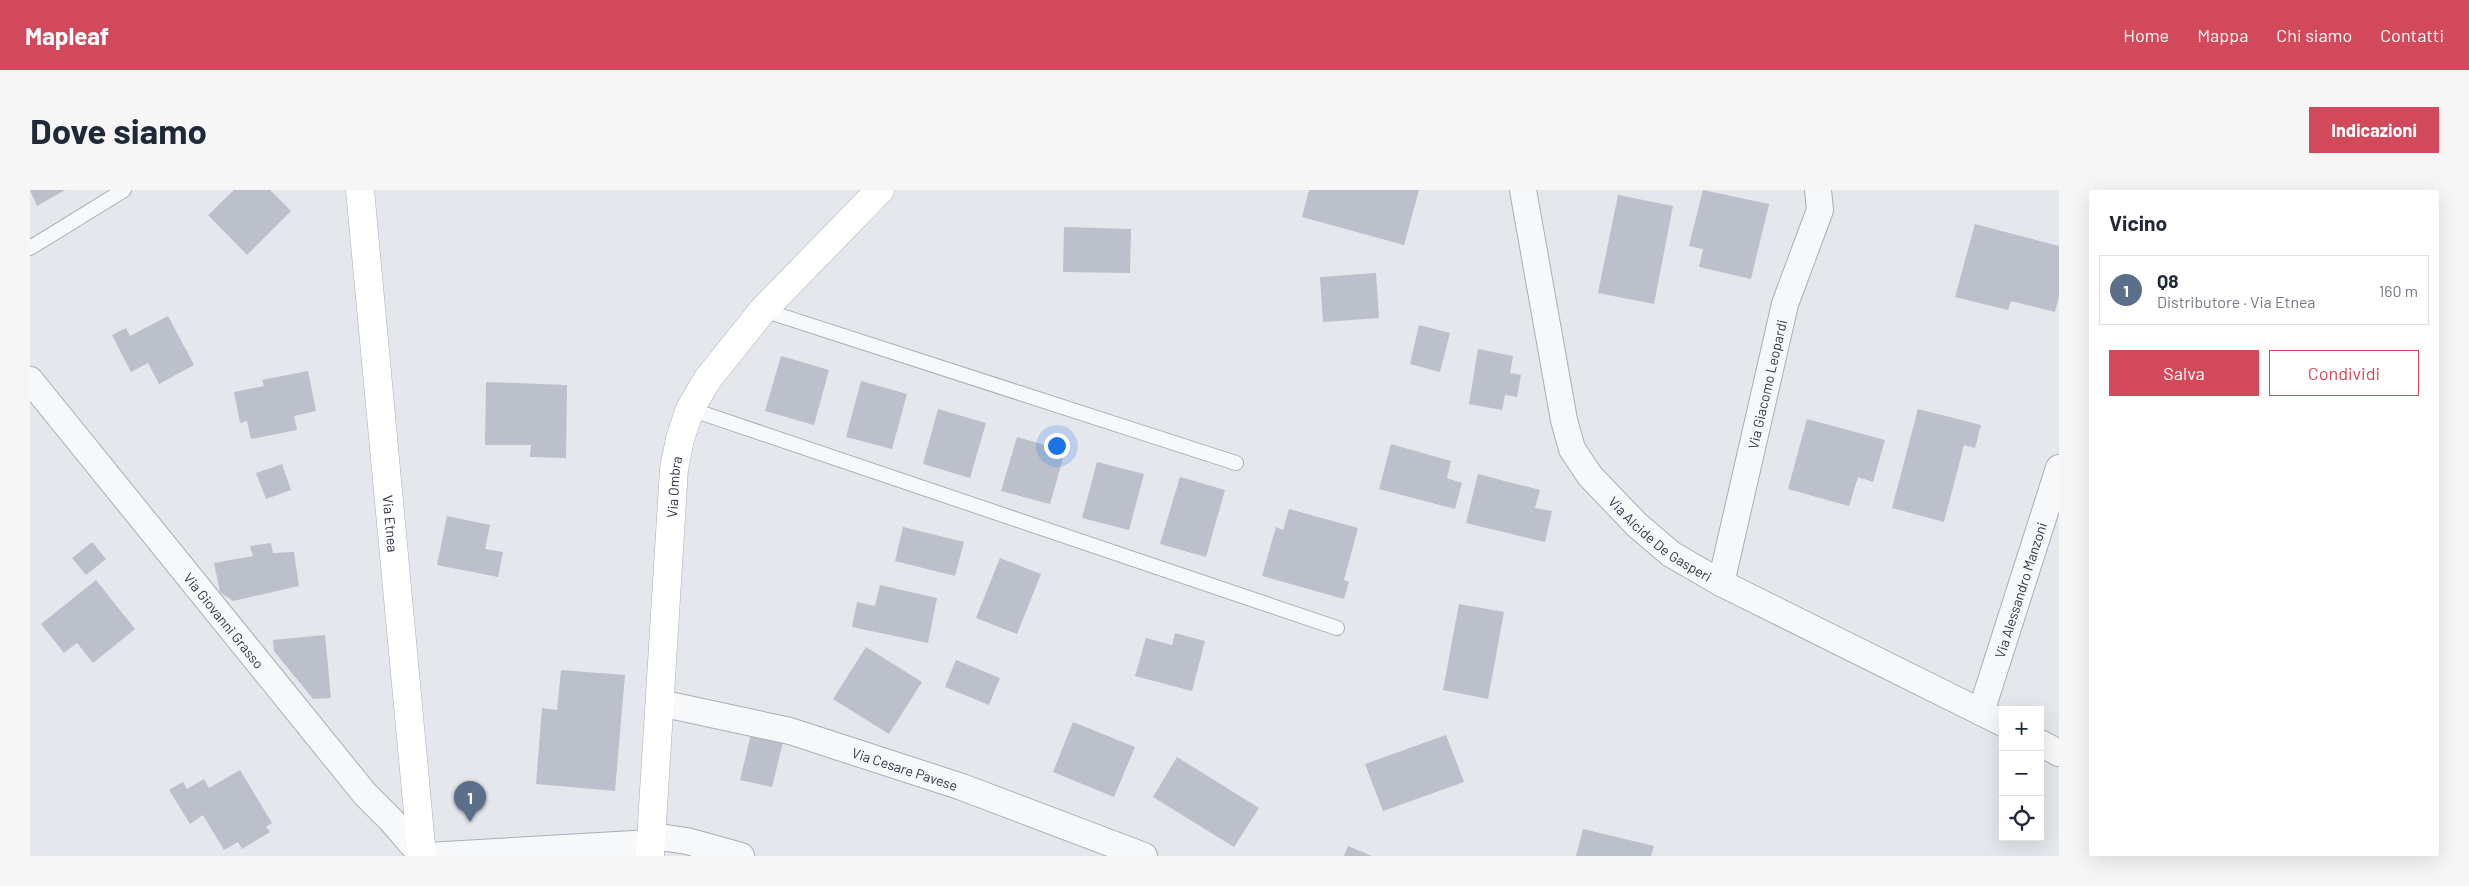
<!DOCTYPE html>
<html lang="it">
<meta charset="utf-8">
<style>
body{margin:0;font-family:Barlow,sans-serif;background:#f6f6f7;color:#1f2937}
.controls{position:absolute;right:15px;bottom:15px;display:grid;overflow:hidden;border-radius:0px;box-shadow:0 5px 20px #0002}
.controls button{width:45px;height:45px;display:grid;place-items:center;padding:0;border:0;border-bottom:1px solid #e0e1e3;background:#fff;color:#1f2937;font:25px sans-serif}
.you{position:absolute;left:1026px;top:255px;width:18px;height:18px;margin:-12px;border:4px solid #fff;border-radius:50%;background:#1a73e8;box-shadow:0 0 0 8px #1a73e833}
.badge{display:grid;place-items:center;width:32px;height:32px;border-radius:50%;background:#d1495b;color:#fff;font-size:16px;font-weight:700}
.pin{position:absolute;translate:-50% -41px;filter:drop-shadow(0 1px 2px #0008)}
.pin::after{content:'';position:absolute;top:26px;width:18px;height:15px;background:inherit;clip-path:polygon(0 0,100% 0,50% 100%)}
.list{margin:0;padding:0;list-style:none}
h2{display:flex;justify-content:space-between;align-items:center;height:65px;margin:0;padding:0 20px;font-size:21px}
h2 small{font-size:16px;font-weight:400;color:#747a83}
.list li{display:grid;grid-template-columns:32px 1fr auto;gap:15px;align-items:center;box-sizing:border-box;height:70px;margin:0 10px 10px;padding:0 10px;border:1px solid #e0e1e3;border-radius:0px}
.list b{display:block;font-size:19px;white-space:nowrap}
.list p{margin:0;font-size:16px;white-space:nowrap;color:#747a83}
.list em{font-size:16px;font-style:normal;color:#747a83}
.actions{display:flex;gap:10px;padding:15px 20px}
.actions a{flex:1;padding:11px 0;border:1px solid #d1495b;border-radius:0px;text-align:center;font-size:18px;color:#d1495b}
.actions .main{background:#d1495b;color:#fff}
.icon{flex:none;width:28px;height:28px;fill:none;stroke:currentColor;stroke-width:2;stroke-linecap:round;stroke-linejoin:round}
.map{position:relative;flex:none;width:2029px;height:666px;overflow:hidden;border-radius:0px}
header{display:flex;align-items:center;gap:30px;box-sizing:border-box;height:70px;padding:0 25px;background:#d1495b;color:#fff}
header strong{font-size:24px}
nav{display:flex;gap:28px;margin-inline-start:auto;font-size:18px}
.intro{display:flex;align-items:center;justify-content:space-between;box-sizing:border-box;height:120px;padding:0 30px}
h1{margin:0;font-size:35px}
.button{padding:12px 22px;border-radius:0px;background:#d1495b;color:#fff;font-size:18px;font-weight:700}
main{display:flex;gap:30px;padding:0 30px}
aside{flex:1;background:#fff;border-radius:0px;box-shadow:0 5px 20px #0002}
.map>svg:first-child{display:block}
.building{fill:#bbc0ca}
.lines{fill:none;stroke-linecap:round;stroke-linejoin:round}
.lane-casing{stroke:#a9aeb7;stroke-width:16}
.street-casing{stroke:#a9aeb7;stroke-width:28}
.secondary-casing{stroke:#a9aeb7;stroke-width:29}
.lane{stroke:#f7f8fa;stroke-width:14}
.street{stroke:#f7f8fa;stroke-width:26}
.secondary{stroke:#fff;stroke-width:28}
.labels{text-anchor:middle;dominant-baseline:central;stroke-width:4;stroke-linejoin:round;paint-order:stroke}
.street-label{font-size:14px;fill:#2b3445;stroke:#f4f6f9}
</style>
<header>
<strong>Mapleaf</strong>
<nav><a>Home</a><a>Mappa</a><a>Chi siamo</a><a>Contatti</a></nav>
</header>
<div class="intro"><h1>Dove siamo</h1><a class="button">Indicazioni</a></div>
<main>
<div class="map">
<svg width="2029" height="666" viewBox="0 0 2029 666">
<rect width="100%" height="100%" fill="#e4e7ec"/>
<g class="building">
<path d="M0,0H35L7,16Z"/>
<path d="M204,0H240L261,21L217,65L178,25Z"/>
<path d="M1279,0H1389L1374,55L1272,27Z"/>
<path d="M1673,0L1739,14L1721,89L1669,77L1673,59L1659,56Z"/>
<path d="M1588,5L1643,16L1624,114L1568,103Z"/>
<path d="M1945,34L2029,56V106L2025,122L1981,111L1978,120L1925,107Z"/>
<path d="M1034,37L1101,39L1100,83L1033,82Z"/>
<path d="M1346,83L1349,128L1293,132L1290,87Z"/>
<path d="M138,126L164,175L129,194L118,173L101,182L82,145L96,138L100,146Z"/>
<path d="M1389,135L1420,143L1410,182L1380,174Z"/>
<path d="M1448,159L1483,166L1480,183L1491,185L1487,207L1475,205L1472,220L1439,214Z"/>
<path d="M751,166L799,180L784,235L735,221Z"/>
<path d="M278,181L286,221L264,226L267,240L221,249L217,231L210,233L204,202L234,196L232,190Z"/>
<path d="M831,191L877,204L862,259L816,247Z"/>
<path d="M456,192L537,195L536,268L500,267L501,255H455Z"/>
<path d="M908,219L956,233L940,288L893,274Z"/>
<path d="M1888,219L1951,235L1945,258L1934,255L1914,332L1862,318Z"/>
<path d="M1777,229L1855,250L1843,292L1828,287L1819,316L1758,299Z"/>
<path d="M987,247L1035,261L1020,314L971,301Z"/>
<path d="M1361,254L1421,271L1417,288L1432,293L1425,319L1349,299Z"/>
<path d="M1067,272L1114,284L1099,340L1052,328Z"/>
<path d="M252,274L261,300L236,309L226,283Z"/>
<path d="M1448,284L1510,300L1505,318L1522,321L1515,352L1436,333Z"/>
<path d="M1150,287L1195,300L1176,367L1130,354Z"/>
<path d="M1259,319L1328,338L1314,390L1319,392L1314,409L1232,386L1246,337L1253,340Z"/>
<path d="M417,326L460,335L455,359L473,362L468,387L407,375Z"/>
<path d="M873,337L934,352L925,386L865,371Z"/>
<path d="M62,352L76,369L56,385L42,368Z"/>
<path d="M241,353L243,363L264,362L269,396L203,411L190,402L184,373L223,366L220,356Z"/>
<path d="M970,368L1011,384L987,444L946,428Z"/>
<path d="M66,390L105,439L63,473L47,453L34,463L11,434Z"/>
<path d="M850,395L907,408L898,453L822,437L827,412L845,416Z"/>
<path d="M1429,414L1474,422L1458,509L1413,500Z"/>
<path d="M1145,443L1175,451L1162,501L1105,486L1116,448L1142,455Z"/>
<path d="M295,445L301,508L283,509L244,461L243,450Z"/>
<path d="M836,457L892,492L859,544L803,509Z"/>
<path d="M926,470L970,488L959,515L915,497Z"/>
<path d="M531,480L595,485L585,601L506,594L512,518L527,520Z"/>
<path d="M1043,532L1105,557L1084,607L1023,582Z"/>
<path d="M722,540L754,548L742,597L710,590Z"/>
<path d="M1416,545L1434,592L1353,621L1335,574Z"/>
<path d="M1147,567L1229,618L1204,657L1123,607Z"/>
<path d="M210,580L242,633L236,637L240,642L212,659L208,652L194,660L173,625L160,634L139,600L153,592L157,599L174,589L179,598Z"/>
<path d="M1553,639L1624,656L1621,666H1546Z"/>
<path d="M1318,656L1342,666H1314Z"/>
</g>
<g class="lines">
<defs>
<g id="lane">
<path d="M0,58L94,0"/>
<path d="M733,120L1206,273"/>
<path d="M660,219L1307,438"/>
</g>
<g id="street">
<path id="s1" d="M1493,0L1534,230L1542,259L1560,286L1607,335L1641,364L1691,393L1973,533"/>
<path id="s2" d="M0,190L335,604L361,630L392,666"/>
<path id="s3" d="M1691,393L1755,114L1790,20L1788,0"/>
<path id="s4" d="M630,513L760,541L932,597L1114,666"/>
<path id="s5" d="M1951,522L2029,278"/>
<path d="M2010,553L2029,563"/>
<path d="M622,646L657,651L711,666"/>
<path d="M397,666L621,653"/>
</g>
<g id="secondary">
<path id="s6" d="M330,0L392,666"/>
<path id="s7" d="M620,666L644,279L650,249L660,219L677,190L733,120L850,0"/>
</g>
</defs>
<use href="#lane" class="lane-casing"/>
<use href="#street" class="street-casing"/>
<use href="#secondary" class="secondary-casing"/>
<use href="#lane" class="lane"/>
<use href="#street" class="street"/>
<use href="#secondary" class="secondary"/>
</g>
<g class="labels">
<g class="street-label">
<text stroke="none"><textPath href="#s3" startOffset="204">Via Giacomo Leopardi</textPath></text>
<text stroke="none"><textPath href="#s7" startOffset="370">Via Ombra</textPath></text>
<text stroke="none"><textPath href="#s6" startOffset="335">Via Etnea</textPath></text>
<text stroke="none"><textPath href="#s1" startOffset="391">Via Alcide De Gasperi</textPath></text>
<text stroke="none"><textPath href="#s5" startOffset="128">Via Alessandro Manzoni</textPath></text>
<text stroke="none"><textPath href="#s2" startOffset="309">Via Giovanni Grasso</textPath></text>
<text stroke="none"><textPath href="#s4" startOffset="254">Via Cesare Pavese</textPath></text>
</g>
</g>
</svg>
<div class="controls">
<button>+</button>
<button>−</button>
<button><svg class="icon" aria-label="locate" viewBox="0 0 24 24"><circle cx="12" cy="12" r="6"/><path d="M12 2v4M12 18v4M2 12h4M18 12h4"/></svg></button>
</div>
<div class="you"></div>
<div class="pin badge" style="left:440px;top:632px;background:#5c6f8a">1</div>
</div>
<aside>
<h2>Vicino<small></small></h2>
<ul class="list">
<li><span class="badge" style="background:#5c6f8a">1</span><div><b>Q8</b><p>Distributore · Via Etnea</p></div><em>160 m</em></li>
</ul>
<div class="actions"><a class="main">Salva</a><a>Condividi</a></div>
</aside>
</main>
